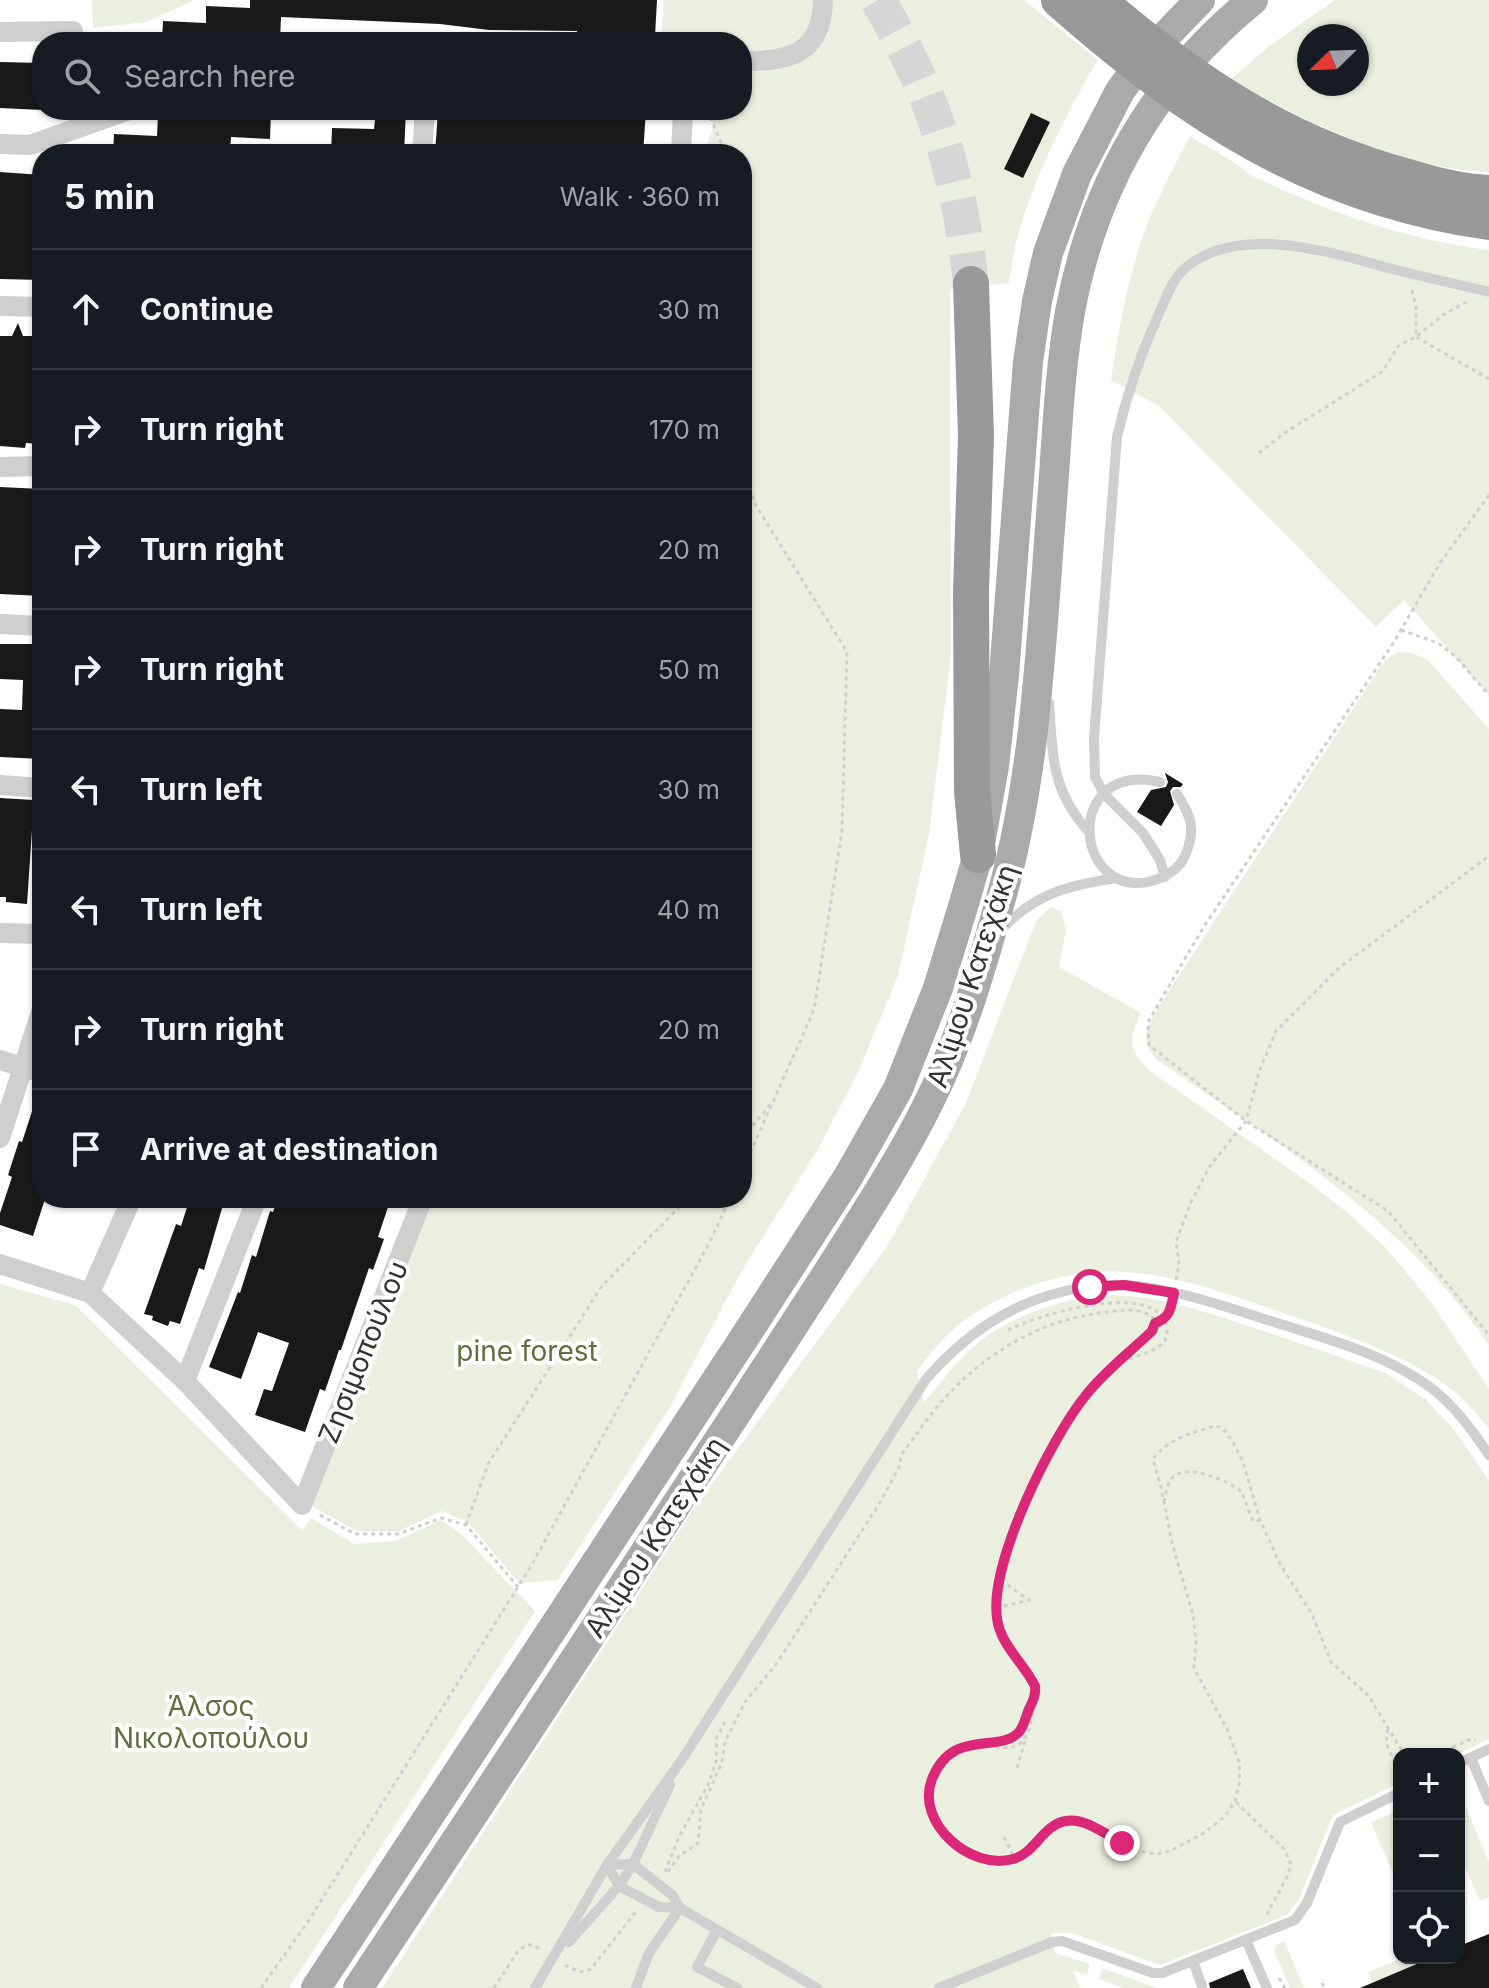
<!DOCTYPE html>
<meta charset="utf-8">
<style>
body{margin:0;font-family:Inter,sans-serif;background:#20242c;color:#f1f3f6}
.controls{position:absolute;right:24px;bottom:24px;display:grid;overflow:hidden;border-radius:16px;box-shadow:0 2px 6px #0004}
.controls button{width:72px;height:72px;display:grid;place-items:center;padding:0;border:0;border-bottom:2px solid #363941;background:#171b24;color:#f1f3f6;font:40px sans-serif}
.compass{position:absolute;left:1297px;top:24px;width:72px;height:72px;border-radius:50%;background:#171b24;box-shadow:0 2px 6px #0004;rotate:247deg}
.stop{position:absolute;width:24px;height:24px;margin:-18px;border:6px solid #db2777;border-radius:50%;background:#fff}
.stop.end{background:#db2777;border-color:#fff;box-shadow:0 2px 8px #0008}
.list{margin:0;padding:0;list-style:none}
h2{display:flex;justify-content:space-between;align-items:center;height:104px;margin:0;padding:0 32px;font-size:34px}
h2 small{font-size:26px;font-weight:400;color:#9ea1a6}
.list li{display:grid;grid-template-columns:52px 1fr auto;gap:24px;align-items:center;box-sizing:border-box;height:120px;padding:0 32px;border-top:2px solid #363941}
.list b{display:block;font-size:30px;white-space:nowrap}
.list em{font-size:26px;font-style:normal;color:#9ea1a6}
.icon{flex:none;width:44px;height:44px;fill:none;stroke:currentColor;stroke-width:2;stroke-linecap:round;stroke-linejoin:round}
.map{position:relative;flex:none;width:1489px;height:1988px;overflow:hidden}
.search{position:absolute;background:#171b24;box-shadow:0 2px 6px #0004;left:32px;top:32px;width:720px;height:88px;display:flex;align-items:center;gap:20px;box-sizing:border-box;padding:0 28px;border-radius:32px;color:#9ea1a6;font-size:30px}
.panel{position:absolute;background:#171b24;box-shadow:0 2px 6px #0004;left:32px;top:144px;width:720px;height:1064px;border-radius:32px}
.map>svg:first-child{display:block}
.green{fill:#ebefe0;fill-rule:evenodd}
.building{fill:#191919}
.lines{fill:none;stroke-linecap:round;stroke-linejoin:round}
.highway-tunnel{stroke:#d6d6d6;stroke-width:36;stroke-dasharray:36 18;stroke-linecap:butt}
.path{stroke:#cfcfcf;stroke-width:3;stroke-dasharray:4 4;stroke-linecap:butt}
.lane{stroke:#cfcfcf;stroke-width:10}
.street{stroke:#cfcfcf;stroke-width:20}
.primary{stroke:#aaa;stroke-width:30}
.highway{stroke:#999;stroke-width:36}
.route{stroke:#db2777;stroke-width:10}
.labels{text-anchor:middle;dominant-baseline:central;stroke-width:8;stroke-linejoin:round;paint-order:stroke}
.street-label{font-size:28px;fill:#323232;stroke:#fff}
.park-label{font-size:28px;fill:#5f703d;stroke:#fff}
</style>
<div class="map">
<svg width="1489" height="1988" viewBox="0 0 1489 1988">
<rect width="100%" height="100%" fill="#fff"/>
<g class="green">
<path d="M92,0H194L147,22L93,28Z"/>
<path d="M664,0H1024L1098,60C1066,113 1038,169 1020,228C1014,246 1012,265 1009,283L950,289L951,654L929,834L898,976L858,1072L818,1149L741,1272L670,1407L558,1580L519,1583L468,1522L442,1511L399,1531H357L304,1502L424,1198H742V154H704L713,127L712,110H742V42H661Z"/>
<path d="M1335,0H1489V172C1400,169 1307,123 1231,79L1268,47ZM1309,36H1357V84H1309Z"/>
<path d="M1190,136L1240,166L1248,174C1326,211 1403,239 1489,250V695L1404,600L1376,627L1159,406L1111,380C1118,336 1125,291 1139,248C1151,209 1171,172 1190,136Z"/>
<path d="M1398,652L1412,653L1428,660L1489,729V1345C1403,1219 1279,1144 1156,1059C1140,1040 1146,1029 1157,1009L1385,660Z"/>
<path d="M1051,907L1061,911L1066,930L1059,967L1141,1013C1129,1037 1128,1048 1147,1069L1305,1180L1347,1212L1387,1249L1431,1302L1489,1389V1429C1474,1410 1458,1392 1437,1379C1388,1348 1335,1331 1281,1312C1219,1291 1151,1265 1085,1273C1041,1278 992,1298 957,1326C942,1339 929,1355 917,1371L924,1402C944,1380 961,1354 987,1336C1026,1310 1080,1292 1127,1296C1171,1299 1215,1315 1257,1329C1300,1343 1343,1358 1385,1373L1425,1399L1452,1427L1489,1480V1739L1458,1754H1399V1783L1333,1815L1299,1899L1287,1915L1160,1965L1072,1933H1051L1055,1953L1090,1964L1087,1975L1073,1970L1080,1988H382L695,1507L888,1245L966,1103L1036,921Z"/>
<path d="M0,1284L75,1305L302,1530L311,1518L354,1544L395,1541L441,1520L461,1534L535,1611L289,1988H0Z"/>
<path d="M1459,1792L1489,1862V1897L1480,1901L1459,1852Z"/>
<path d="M1399,1810V1888L1371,1822Z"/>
<path d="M1284,1941L1304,1988H1290L1274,1951L1276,1945Z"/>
<path d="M1402,1958H1431L1373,1983L1368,1972Z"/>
<path d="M1102,1968L1154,1987L1158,1988H1123L1099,1979Z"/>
</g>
<g class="building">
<path d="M250,0H657L655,36L577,34V31L489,30L440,24L281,17L280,41L162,42L163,21L206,23V6L250,8Z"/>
<path d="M0,62L42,63V110L0,108Z"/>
<path d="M199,110H271L270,139L231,137L230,150L186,148V154H113L114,134L157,136L158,114L199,116Z"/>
<path d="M376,110H406L404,154H331L332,128L374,129Z"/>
<path d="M438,110H646L643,154H435Z"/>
<path d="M1031,113L1050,122L1023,178L1004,169Z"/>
<path d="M0,172L42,175V280L0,279Z"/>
<path d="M18,323L23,336H35L34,395H42V444L26,443L25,448L0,446V336H12Z"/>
<path d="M0,487L42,489V596L0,594Z"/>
<path d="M0,644H42V759L0,757V709L22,710L23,680L0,679Z"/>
<path d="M1165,773L1183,784L1181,787H1173L1170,791L1174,805L1161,826L1137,812L1151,790L1166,787L1168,782Z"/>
<path d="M0,798L34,800L27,904L6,902V897H0Z"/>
<path d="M39,1090H42V1198L45,1199L33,1236L0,1225V1213L12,1177L8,1175L19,1141L22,1142Z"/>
<path d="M190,1198H225L204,1270L199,1268L180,1324L170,1321L168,1326L152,1320L153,1316L144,1314L176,1224L181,1226Z"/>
<path d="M278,1198H391L378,1237L384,1239L373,1270L369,1268L341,1350H339L325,1391L320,1389L305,1432L255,1415L264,1389L272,1391L289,1343L258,1332L241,1379L209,1367L238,1292L240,1293L252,1255L256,1257L270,1211L273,1212Z"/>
<path d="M1489,1934V1988H1360L1431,1958H1459V1946Z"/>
<path d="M1243,1969L1251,1988H1210L1209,1983Z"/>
</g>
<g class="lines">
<path class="highway-tunnel" d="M878,0C935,98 958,171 971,284"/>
<g class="path">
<path d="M707,110L726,154"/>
<path d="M1412,290L1416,306V337L1489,379"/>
<path d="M1259,453L1286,432L1382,372L1399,345L1416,337L1443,315L1466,302"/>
<path d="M742,465L755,504L847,652L842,831L814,1010L742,1171"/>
<path d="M1489,495L1440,563L1394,642L1203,928L1148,1022L1149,1045L1246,1121L1388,1211L1489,1335"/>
<path d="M1401,630L1438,643L1455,656L1489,695"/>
<path d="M742,1138L771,1104"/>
<path d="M1176,1280L1179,1265L1176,1242L1191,1202L1210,1166L1246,1121L1259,1072L1276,1031L1339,968L1489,856"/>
<path d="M1155,1323L1164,1320L1171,1307"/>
<path d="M1008,1330C1038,1315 1146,1282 1165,1321C1168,1328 1168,1339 1162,1344C1152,1353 1133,1356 1122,1362"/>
<path d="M1164,1502C1166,1494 1167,1483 1173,1477C1187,1463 1228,1481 1241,1491L1253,1521L1260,1520"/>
<path d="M320,1515L355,1534H398L441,1518L466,1525L518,1587"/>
<path d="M466,1525L488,1464L602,1286L688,1198"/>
<path d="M996,1608L1029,1600L999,1579"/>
<path d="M1033,1700L1019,1732L1008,1738L971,1744L958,1749L939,1766L933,1777L929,1788L932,1813L948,1837L965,1852L987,1860L1015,1859L1034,1846L1050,1828L1069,1820L1089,1826L1138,1851L1156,1854L1170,1851L1204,1833L1225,1816L1235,1801L1240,1781L1239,1762L1228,1731L1194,1668L1196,1640L1193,1615L1172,1543L1161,1487L1153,1460C1163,1441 1195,1431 1215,1426L1223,1428L1233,1442L1243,1462L1260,1520L1281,1566L1312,1614L1331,1662L1368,1695L1404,1754"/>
<path d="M1388,1729L1386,1743L1399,1772"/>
<path d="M1438,1754L1471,1739L1476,1740"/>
<path d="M1017,1768L1025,1741"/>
<path d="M1236,1802L1284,1849L1291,1864L1287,1877L1265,1918"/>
<path d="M1004,1837L1015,1859"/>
<path d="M665,1872L679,1837L708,1785L716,1762L717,1737L725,1722"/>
<path d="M668,1872L679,1856L698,1843L701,1810L722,1762L725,1742L745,1702L777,1663L881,1501L900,1465L901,1455C915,1437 927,1418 942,1401C986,1352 1042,1319 1107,1312C1122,1310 1143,1307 1154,1319L1152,1331C1130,1352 1106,1371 1086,1395C1051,1437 990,1562 997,1617C1000,1647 1039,1675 1035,1698C1029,1739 1026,1757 981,1743"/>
<path d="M565,1965L580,1972L591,1969L638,1909"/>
<path d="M1279,1978L1285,1988"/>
<path d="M1322,1983L1324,1988"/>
<path d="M261,1988L309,1920L531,1566L711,1240L730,1198"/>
<path d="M494,1988L518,1951L526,1945H533L541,1950"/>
</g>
<g class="lane">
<path d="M1049,703C1053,755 1051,790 1088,831"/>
<path d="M1160,782C1062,760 1073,901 1152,881C1165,877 1179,869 1185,856C1196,830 1192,817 1177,794"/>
<path d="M1165,877L1160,860L1143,833L1104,794L1095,777L1094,738L1117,437C1127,393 1141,353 1160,311C1167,297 1172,280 1184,269C1240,220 1338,255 1400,271C1430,278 1459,285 1489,292"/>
<path d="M1002,929C1036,893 1069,885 1117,878"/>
<path d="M1471,1758L1489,1801"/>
<path d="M1459,1763L1489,1749"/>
<path d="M680,1908L659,1907L619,1886L607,1865L633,1864L672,1895L680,1908L817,1988"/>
<path d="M717,1930L697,1967L737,1988"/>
<path d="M1246,1940L1267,1988"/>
<path d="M569,1942L619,1886L633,1864L670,1785"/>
<path d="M1193,1961L1202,1986"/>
<path d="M535,1988L607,1865L681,1761L926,1379C963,1337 1005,1306 1061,1292C1081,1287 1106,1284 1127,1285C1177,1289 1226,1307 1274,1322C1327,1339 1383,1353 1430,1387C1454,1405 1472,1430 1489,1455"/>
<path d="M636,1988L649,1953L680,1908"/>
<path d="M939,1988L1052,1942L1062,1941L1153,1973H1162L1295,1920L1307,1903L1340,1822L1399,1793"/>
</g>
<g class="street">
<path d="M0,32L73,31"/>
<path d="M742,61C789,62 822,54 823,0"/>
<path d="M0,144L30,145L129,110"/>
<path d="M422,154L425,110"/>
<path d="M681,154L683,110"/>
<path d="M0,306L42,307"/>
<path d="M0,467L42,466"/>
<path d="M0,624L42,626"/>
<path d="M0,785L42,788"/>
<path d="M0,933L42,934"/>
<path d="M0,1060L42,1073"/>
<path d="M0,1138L42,1009"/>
<path d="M0,1264L90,1293L185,1381L302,1505L423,1198"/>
<path d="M90,1293L132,1198"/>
<path d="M185,1381L257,1198"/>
</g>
<g class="primary">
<path d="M316,1988L746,1335L848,1177L898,1089L938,988L965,900L978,855L994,766L1004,675L1028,362L1037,301L1048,253L1077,174L1120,91L1146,56L1200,0"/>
<path d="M358,1988C472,1817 585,1645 697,1473C743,1404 787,1335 832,1266C866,1212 901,1159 929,1102C959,1043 979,976 997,912C1037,779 1041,639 1052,502C1057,439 1059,375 1070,312C1093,187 1154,80 1253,0"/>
</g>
<g class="highway">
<path d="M1059,0C1190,115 1313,197 1489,222"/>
<path d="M1098,0C1191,81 1285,143 1405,176C1432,184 1460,192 1489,193"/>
<path d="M971,284L976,436L971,591L972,791L978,855"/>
</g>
</g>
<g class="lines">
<path class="route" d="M1090,1287L1124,1285L1174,1293C1171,1308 1170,1318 1155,1323L1152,1331C1130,1352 1105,1371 1086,1395C1051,1438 989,1563 997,1618C1000,1645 1024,1663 1035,1686C1036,1695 1033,1701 1029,1709C1026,1716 1024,1726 1019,1732C999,1754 953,1727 932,1779C915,1823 971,1871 1013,1859C1036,1853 1042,1825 1066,1821C1084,1817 1107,1835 1122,1843"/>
</g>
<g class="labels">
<g class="street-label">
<text transform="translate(972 976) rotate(-72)">Αλίμου Κατεχάκη</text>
<text transform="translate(363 1352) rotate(-68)">Ζησιμοπούλου</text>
<text transform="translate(655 1537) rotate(-57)">Αλίμου Κατεχάκη</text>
</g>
<g class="park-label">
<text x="527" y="1351">pine forest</text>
<text x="211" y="1706">Άλσος<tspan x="211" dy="32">Νικολοπούλου</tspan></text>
</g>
</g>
</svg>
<div class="controls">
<button>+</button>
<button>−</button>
<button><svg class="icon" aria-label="locate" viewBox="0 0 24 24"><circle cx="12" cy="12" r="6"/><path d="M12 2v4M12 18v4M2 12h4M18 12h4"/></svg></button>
</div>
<svg class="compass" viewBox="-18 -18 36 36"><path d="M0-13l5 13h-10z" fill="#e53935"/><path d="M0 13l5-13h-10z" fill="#9ea1a6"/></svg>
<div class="stop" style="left:1090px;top:1287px"></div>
<div class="stop end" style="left:1122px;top:1843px"></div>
<div class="search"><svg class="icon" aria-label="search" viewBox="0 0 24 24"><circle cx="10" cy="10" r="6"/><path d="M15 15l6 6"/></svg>Search here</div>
<section class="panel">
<h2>5 min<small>Walk · 360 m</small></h2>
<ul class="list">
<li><svg class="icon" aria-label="ahead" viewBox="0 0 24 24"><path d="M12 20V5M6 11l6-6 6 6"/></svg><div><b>Continue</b></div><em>30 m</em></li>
<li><svg class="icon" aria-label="right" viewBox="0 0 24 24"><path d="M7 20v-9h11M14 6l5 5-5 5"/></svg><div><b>Turn right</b></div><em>170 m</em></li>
<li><svg class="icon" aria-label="right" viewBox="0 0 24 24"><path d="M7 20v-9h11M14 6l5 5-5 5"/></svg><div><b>Turn right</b></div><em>20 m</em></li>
<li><svg class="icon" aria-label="right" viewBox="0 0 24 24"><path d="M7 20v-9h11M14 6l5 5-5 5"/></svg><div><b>Turn right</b></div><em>50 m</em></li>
<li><svg class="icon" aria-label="left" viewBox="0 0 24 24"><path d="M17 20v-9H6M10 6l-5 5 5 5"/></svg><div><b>Turn left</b></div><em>30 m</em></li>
<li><svg class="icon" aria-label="left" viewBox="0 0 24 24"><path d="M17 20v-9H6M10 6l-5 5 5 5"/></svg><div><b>Turn left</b></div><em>40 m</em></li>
<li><svg class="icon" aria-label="right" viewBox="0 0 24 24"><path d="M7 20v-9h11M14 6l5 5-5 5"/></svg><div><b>Turn right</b></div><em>20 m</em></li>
<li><svg class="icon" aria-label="arrive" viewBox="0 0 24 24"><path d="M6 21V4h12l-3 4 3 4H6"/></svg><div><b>Arrive at destination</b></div></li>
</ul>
</section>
</div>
